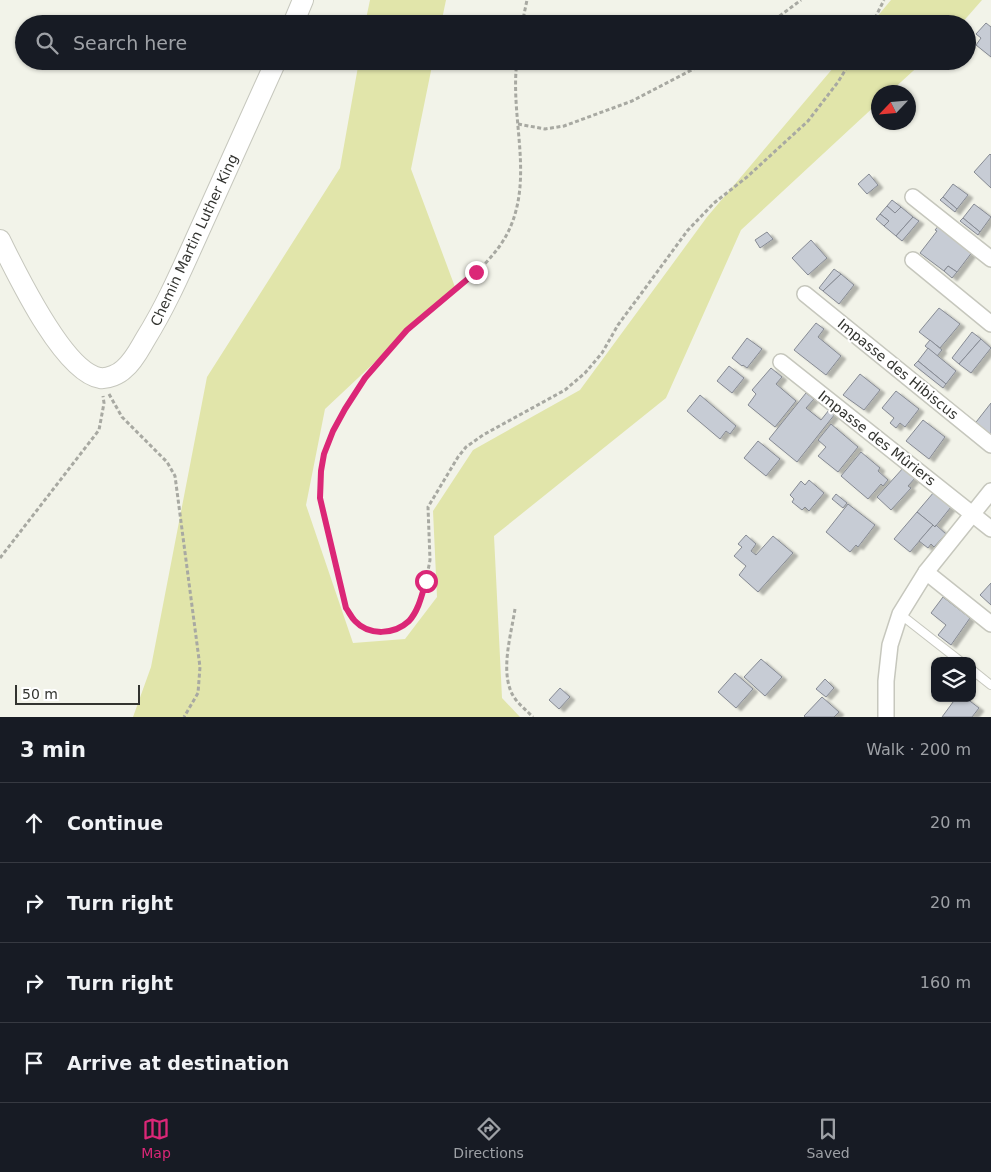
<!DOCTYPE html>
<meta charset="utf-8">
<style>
body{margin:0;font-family:"DejaVu Sans",sans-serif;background:#20242c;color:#f1f3f6}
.controls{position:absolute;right:15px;bottom:15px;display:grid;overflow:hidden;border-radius:10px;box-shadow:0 1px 4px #0004}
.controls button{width:45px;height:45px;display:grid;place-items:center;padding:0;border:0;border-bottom:1px solid #363941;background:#171b24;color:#f1f3f6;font:25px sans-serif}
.compass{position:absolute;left:871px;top:85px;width:45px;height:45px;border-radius:50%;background:#171b24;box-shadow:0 1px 4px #0004;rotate:244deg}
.scale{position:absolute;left:15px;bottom:12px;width:125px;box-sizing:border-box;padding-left:5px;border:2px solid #333430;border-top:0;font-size:14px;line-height:18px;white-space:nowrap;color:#333430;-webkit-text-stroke:4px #fff;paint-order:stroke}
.stop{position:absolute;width:15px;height:15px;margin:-11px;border:4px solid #db2777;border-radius:50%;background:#fff}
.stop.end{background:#db2777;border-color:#fff;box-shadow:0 1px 5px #0008}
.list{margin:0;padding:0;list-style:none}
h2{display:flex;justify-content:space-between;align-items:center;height:65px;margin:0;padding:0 20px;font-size:21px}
h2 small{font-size:16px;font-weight:400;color:#9ea1a6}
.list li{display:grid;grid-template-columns:32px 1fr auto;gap:15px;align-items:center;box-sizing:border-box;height:80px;padding:0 20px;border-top:1px solid #363941}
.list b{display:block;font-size:19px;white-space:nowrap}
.list em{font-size:16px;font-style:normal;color:#9ea1a6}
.icon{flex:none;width:28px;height:28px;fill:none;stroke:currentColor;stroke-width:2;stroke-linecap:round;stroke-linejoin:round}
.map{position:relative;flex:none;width:991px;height:717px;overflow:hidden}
.search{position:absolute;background:#171b24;box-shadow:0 1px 4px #0004;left:15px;right:15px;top:15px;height:55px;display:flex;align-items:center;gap:12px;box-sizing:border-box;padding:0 18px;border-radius:28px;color:#9ea1a6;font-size:19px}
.sheet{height:385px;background:#171b24}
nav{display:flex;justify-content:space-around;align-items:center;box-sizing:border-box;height:70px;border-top:1px solid #363941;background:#171b24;font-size:14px;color:#9ea1a6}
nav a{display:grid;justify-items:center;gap:2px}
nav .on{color:#db2777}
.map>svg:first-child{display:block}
.green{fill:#e1e5aa}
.building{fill:#c7ccd5;stroke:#868a93;filter:url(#shadow)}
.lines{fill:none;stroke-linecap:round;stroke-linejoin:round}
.lane-casing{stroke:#c6c7bd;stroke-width:10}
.street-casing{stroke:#c6c7bd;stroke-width:18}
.secondary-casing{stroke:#c6c7bd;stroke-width:22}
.path{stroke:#a8a9a2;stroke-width:3;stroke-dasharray:4 2.5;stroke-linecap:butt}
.lane{stroke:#fff;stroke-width:8}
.street{stroke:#fff;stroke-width:15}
.secondary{stroke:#fff;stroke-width:20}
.route{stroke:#db2777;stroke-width:6}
.labels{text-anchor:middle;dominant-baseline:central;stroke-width:4;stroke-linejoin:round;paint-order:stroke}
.street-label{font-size:14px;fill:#333430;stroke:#fff}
</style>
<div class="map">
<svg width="991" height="717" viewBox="0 0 991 717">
<defs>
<filter id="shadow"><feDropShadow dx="5" dy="3" stdDeviation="1" flood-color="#0004"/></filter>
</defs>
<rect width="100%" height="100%" fill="#f2f3e9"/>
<g class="green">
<path d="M370,0H446L441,24H365Z"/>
<path d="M891,0H982L961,24H871Z"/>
<path d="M359,61H433L411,169L455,287L325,409L306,505L353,643L405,639L437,597L433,511L473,450L580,390L707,217L839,61H924L890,92H878V103L741,230L666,398L494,536L502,698L520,717H133L151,667L207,377L340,168Z"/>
</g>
<g class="building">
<path d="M986,23L991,27V57L976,45L981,38L976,34Z"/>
<path d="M990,154L991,155V188L974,172Z"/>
<path d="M869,174L878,185L867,194L858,184Z"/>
<path d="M953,184L968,195L957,209L943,197Z"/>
<path d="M943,197L957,209L955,212L940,200Z"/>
<path d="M892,200L901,207L895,213L887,206Z"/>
<path d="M974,204L991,217L980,232L963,218Z"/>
<path d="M887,206L895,213L901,207L913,217L896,236L884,226L889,221L880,214Z"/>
<path d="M880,214L889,221L884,226L876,219Z"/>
<path d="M913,217L919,221L902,241L896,236Z"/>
<path d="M963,218L980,232L978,235L960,221Z"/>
<path d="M940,224L973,251L957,272L948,266L944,271L920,253L937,231L935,230Z"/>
<path d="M767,232L773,239L760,248L755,240Z"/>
<path d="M811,240L827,258L808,275L792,258Z"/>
<path d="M948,266L957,272L952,278L944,271Z"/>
<path d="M834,269L841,274L823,291L819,288Z"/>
<path d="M841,274L854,285L839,304L823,291Z"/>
<path d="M939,308L960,324L940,348L919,332Z"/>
<path d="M816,323L824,329L818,337L841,356L826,375L794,350Z"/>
<path d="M972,332L981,339L959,364L952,358Z"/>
<path d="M747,338L762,349L747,368L743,365L742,366L732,358Z"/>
<path d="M981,339L991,348L971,373L959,364Z"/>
<path d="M930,340L942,350L937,356L925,346Z"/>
<path d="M928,348L956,371L946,384L918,361Z"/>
<path d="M918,361L946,384L943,388L914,365Z"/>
<path d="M729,366L744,378L732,393L717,381Z"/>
<path d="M771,368L782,377L776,384L796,401L775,427L748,405L756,394L752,390Z"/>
<path d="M860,374L880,390L864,410L843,395Z"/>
<path d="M896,391L919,409L905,427L900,423L896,428L890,423L894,418L882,408Z"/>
<path d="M806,393L814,399L806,408L821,420L829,410L835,414L797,462L769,439Z"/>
<path d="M700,395L736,426L730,434L726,431L720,439L687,411Z"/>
<path d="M991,403V440L973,426Z"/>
<path d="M923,420L945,437L929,459L906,441Z"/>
<path d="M831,424L858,447L838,472L818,456L826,447L818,440Z"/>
<path d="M758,441L780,459L766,476L744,458Z"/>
<path d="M861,452L880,468L878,471L888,480L883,486L881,484L868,499L841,476Z"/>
<path d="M904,467L916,477L908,486L911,488L891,510L877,497Z"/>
<path d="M809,480L824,493L809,511L805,507L802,510L792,502L794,499L790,495L801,481L805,485Z"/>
<path d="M934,492L951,507L935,527L917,512Z"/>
<path d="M836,494L847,503L843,508L832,499Z"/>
<path d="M848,504L875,525L858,547L856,545L850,552L826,532Z"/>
<path d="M917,512L933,525L910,552L894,539Z"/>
<path d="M933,525L935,527L936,525L946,534L934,547L931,544L928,548L919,541Z"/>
<path d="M746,535L756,544L751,551L756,555L773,536L793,553L758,592L739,575L746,566L734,556L742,547L738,544Z"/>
<path d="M991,583V605L980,595Z"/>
<path d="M943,597L970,618L951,645L938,635L946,625L931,613Z"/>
<path d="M761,659L782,677L765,696L744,677Z"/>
<path d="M735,673L753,689L736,708L718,692Z"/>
<path d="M825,679L834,688L826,697L816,689Z"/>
<path d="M560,688L570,697L559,709L549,700Z"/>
<path d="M822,697L839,712L834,717H805L804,716Z"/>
<path d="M956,698H966L979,708L972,717H942Z"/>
</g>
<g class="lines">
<defs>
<g id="lane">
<path d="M900,614L960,661"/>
<path d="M972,670L991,685"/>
</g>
<g id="street">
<path d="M913,197L991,259"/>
<path d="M913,260L991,324"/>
<path d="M805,294L991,445"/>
<path d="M781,362L991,529"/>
<path d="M926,572L991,624"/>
<path d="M886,717V681L890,645L900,614L926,572L991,491"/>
</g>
<g id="secondary">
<path d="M293,24L303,0"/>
<path d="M0,240C16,272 63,372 100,378C108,379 119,374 124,369C134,361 140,348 146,338C164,309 178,278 192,247C220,185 248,123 276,61"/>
</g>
</defs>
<use href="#lane" class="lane-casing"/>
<use href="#street" class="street-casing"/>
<use href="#secondary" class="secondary-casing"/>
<g class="path">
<path d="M522,24L527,0"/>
<path d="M769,24L801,0"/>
<path d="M872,24L884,0"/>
<path d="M517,61C510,115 532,171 512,223C499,258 464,283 436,306C427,314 416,321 407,330C399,338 392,347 385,356C351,395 316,443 320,497C321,508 325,519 328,530C334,556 340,582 346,607L354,620L362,627L371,631L384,632L397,629L409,620L419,604L426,581L430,560L428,507L458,457L466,447L483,435L565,390L585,373L602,353L618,325L688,230L714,203L747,177L808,121L838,82L851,61"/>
<path d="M518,124L545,129L564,126L632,101L709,61"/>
<path d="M109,394L122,417L167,462L175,476L200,667L198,693L184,717"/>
<path d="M0,558L99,430L104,403L103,396"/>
<path d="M515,609C511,636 498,677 516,700C521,706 527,711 533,717"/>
</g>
<use href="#lane" class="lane"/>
<use href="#street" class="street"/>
<use href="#secondary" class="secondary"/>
</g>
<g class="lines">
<path class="route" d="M426,581C422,594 419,610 409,621C394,635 369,636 355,621C351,617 349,612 346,608L320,498L321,471L324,454L333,431L345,409L365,378L407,330L476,272"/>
</g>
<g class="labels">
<g class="street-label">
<text transform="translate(194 240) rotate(-65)">Chemin Martin Luther King</text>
<text transform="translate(898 369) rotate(39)">Impasse des Hibiscus</text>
<text transform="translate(877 438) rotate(38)">Impasse des Mûriers</text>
</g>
</g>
</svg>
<div class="controls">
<button><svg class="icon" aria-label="layers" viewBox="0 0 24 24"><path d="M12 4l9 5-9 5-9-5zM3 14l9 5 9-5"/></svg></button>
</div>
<svg class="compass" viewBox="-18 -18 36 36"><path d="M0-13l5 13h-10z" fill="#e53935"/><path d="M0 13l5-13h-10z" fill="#9ea1a6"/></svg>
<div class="scale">50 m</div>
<div class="stop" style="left:426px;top:581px"></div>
<div class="stop end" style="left:476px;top:272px"></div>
<div class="search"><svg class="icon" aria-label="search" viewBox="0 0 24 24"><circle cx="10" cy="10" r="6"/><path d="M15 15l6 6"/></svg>Search here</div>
</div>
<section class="sheet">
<h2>3 min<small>Walk · 200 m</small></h2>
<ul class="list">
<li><svg class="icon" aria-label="ahead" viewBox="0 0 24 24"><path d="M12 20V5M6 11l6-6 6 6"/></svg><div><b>Continue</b></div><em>20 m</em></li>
<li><svg class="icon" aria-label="right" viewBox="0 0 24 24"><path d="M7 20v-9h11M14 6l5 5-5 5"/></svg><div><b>Turn right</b></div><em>20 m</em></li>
<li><svg class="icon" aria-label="right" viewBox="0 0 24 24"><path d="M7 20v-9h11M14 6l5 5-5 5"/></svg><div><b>Turn right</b></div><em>160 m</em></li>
<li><svg class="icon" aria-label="arrive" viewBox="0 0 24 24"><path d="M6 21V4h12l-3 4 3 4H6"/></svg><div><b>Arrive at destination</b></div></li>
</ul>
</section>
<nav>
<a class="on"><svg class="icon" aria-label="map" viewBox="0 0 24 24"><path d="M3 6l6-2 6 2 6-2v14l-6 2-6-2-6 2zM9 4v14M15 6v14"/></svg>Map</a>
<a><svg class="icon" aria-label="directions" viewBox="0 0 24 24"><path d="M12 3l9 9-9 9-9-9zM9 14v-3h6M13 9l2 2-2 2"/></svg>Directions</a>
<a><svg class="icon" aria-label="saved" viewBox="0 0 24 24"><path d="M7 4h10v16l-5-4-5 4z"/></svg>Saved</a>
</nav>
